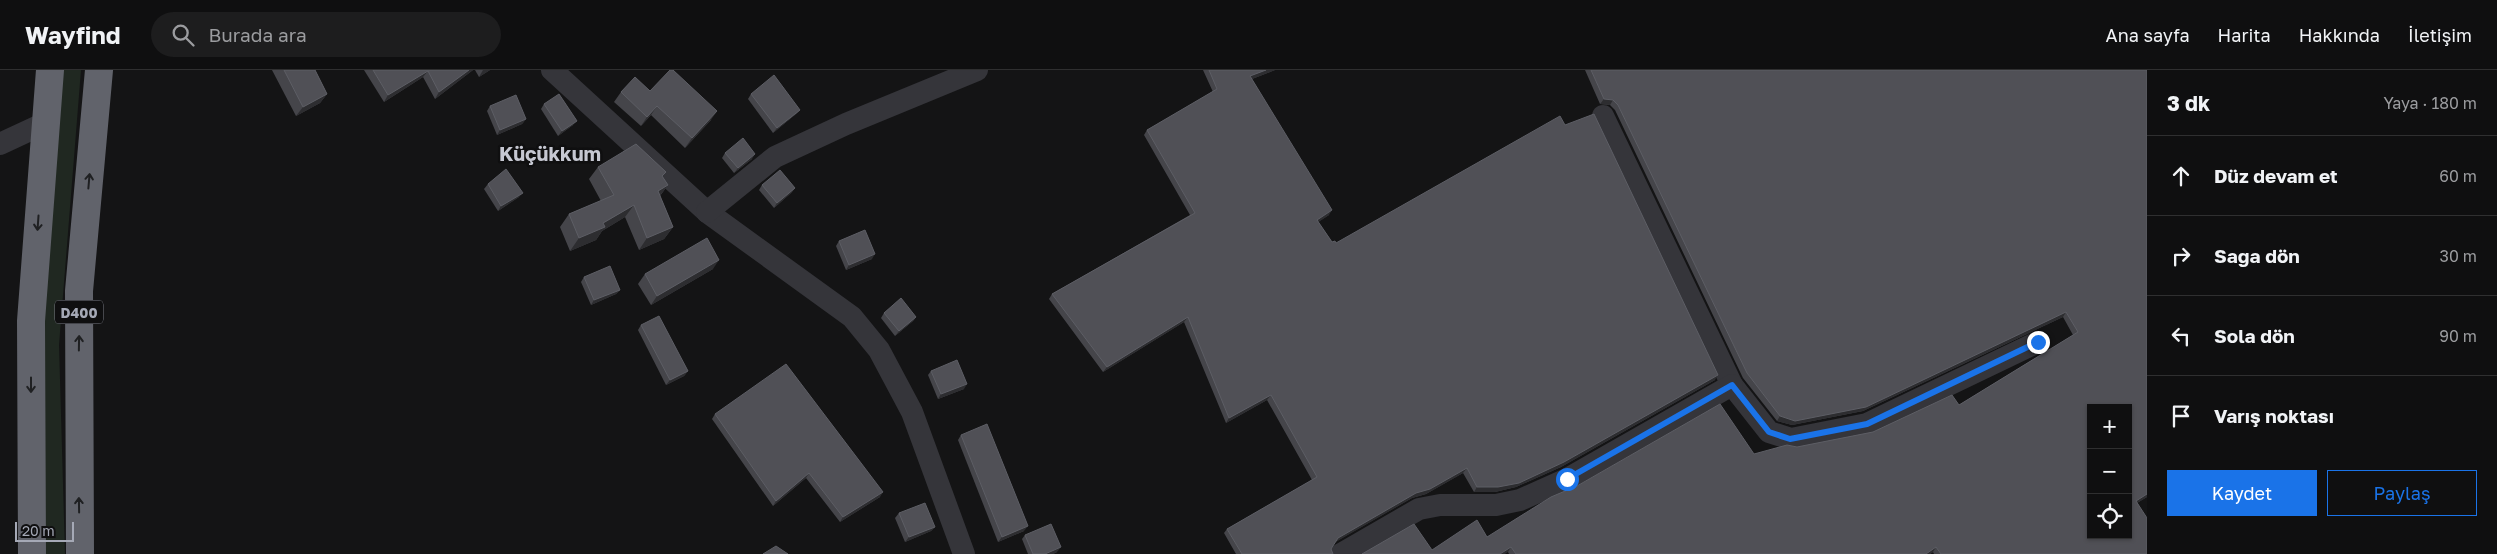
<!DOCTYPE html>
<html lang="tr">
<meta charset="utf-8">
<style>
body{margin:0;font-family:"Golos Text",sans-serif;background:#1d1d1e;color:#f1f3f6}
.controls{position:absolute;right:15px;bottom:15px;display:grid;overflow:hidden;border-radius:0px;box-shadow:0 1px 4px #0004}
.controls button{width:45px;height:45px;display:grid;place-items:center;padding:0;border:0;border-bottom:1px solid #2f2f30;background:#0f0f10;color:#f1f3f6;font:25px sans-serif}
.scale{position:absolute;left:15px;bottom:12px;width:59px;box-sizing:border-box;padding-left:5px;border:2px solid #a5a9b6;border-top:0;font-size:14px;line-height:18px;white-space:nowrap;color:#a5a9b6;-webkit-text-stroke:4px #0f0f10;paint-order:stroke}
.stop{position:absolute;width:15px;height:15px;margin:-11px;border:4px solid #1a73e8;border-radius:50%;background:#fff}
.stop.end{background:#1a73e8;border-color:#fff;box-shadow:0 1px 5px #0008}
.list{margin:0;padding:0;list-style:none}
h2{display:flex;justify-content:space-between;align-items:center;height:65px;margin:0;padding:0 20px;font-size:21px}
h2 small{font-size:16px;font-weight:400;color:#9b9c9f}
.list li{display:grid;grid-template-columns:32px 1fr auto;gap:15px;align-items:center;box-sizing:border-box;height:80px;padding:0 20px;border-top:1px solid #2f2f30}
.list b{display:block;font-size:19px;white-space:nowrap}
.list em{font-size:16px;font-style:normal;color:#9b9c9f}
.actions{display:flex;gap:10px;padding:15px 20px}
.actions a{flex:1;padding:11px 0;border:1px solid #1a73e8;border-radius:0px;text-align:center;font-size:18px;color:#1a73e8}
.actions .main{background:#1a73e8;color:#fff}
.icon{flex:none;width:28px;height:28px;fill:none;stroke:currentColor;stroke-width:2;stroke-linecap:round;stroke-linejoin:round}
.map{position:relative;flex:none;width:2147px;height:484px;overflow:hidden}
header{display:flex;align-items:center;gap:30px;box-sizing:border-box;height:70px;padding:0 25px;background:#0f0f10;border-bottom:1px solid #2f2f30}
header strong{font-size:24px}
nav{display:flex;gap:28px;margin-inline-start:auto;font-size:18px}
.search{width:350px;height:45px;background:#1d1d1e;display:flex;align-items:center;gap:12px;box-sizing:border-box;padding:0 18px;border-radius:28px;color:#9b9c9f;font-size:19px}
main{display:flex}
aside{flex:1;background:#0f0f10}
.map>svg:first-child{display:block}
.green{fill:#202821}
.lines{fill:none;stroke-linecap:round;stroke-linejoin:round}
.minor{stroke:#35353a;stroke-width:22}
.highway{stroke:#61636b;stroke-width:28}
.wall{fill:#45454a}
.shaded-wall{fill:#2d2d30}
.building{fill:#505056;stroke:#5d5e65;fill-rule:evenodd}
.oneway{stroke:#1f2022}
.route{stroke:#1a73e8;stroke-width:6}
.labels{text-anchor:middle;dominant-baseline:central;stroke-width:5;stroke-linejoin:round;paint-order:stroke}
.shield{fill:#0f0f10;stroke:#787b84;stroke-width:1}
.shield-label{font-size:14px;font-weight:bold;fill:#a5a9b6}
.district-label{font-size:20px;font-weight:bold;fill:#c6c8d2;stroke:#0f0f10}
</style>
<header>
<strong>Wayfind</strong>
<div class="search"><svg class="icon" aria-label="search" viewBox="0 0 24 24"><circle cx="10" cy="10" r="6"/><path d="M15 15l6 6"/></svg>Burada ara</div>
<nav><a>Ana sayfa</a><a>Harita</a><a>Hakkında</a><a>İletişim</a></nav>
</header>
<main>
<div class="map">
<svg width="2147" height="484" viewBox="0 0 2147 484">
<rect width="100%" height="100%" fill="#141415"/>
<path class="green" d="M62,0H81L59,275L65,484H41L42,274Z"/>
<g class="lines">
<g class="minor">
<path d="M552,0L707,142L852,247L879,280L912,342L964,484"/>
<path d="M1603,46L1732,315L1769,362L1791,369L1867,354L2038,272"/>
<path d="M0,74L45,53"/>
<path d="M707,142L775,87L846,54L977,0"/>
<path d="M1341,484L1419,439L1440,435H1496L1520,430L1567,409L1732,315"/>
</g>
<g class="highway">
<path d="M32,484L31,251L50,0"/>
<path d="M80,484L79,221L99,0"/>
</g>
</g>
<g class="wall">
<path d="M272,0H315L327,24L320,33L296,46Z"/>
<path d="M364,0H473L435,29L423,7L384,32Z"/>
<path d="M475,0H490L479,7Z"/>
<path d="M1203,0H1275L1252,9L1329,145L1318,152L1332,172L1336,173L1715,310L1561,397L1516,417L1495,422H1474L1463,403L1426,424L1412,428L1335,472L1331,479L1333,484H1236L1224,463L1227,459L1312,410L1267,330L1226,353L1184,252L1103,302L1049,229L1052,224L1190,145L1144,65L1147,60L1213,22Z"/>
<path d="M1585,0H2147V427L2137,433L2147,484H1934L1933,482L1930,484H1509L1508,482L1432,480L1487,467L1754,384L1797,377L1873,362L1959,335L2073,265L2063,247L1863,341L1792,355L1777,351L1743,308L1615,40L1610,35L1600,34Z"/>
<path d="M650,21L711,50L685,78L651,45L641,56L614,32L621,22Z"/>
<path d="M751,24L800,40L796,44L773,63L748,29Z"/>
<path d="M544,34L573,55L558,66L541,39Z"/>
<path d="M490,36L526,49L522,54L497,65L487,41Z"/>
<path d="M725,83L752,89L734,103L722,88Z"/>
<path d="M598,97L663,107L668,115L660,126L673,157L664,169L639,180L625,147L602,161L596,170L570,181L560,157L569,144L601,131L589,109Z"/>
<path d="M488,114L519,127L498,141L484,119Z"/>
<path d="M762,115L795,118L791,123L774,138L759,120Z"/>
<path d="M839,171L872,189L846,200L836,176Z"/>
<path d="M713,199L651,235L638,214L645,204Z"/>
<path d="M584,207L620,220L616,224L591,235L581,212Z"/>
<path d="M884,243L916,247L913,251L895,266L881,248Z"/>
<path d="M641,255L688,301L684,306L666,315L638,260Z"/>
<path d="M931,301L964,319L938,329L928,305Z"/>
<path d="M715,344L880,427L840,452L806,408L773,436L712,349Z"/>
<path d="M961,365L1024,461L998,472L958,370Z"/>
<path d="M899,443L935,457L931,461L905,472L895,448Z"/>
<path d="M1025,465L1057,482L1053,484H1028L1022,469Z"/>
</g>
<g class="shaded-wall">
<path d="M469,0H473L435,29L439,22Z"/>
<path d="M483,0H490L479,7Z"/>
<path d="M1266,0H1275L1247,11L1250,6Z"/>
<path d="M428,1L423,7L384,32L388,25Z"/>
<path d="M327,24L320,33L296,46L303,37Z"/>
<path d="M1604,29L1613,30L1610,35L1600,34Z"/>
<path d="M657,36L651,45L641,56L647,47Z"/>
<path d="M800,40L796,44L773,63L777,58Z"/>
<path d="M717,41L711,50L685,78L692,68Z"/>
<path d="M526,49L522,54L497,65L500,60Z"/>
<path d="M577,51L573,55L558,66L562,61Z"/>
<path d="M755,84L752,89L734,103L738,98Z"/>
<path d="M668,115L659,127L658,121Z"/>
<path d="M795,118L791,123L774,138L777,133Z"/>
<path d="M523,123L519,127L498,141L501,136Z"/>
<path d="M634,135L625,147L602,161L596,170L570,181L579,168Z"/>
<path d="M1332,140L1329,145L1314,155L1317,150Z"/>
<path d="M673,157L664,169L639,180L647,168Z"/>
<path d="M875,184L872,189L846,200L849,195Z"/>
<path d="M719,190L713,199L651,235L657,226Z"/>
<path d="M620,220L616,224L591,235L594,230Z"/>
<path d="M2066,242L2063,247L1863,341L1792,355L1777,351L1780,346Z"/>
<path d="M916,247L913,251L895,266L899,261Z"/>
<path d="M1188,247L1184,252L1103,302L1107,297Z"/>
<path d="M688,301L684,306L666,315L670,310Z"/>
<path d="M1718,305L1715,310L1561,397L1516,417L1495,422H1474L1477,417Z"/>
<path d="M967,314L964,319L938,329L941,324Z"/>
<path d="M1271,325L1267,330L1226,353L1229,348Z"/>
<path d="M1467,398L1463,403L1426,424L1412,428L1334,473L1338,468L1416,423Z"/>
<path d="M809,403L806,408L773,436L776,431Z"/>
<path d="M883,422L880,427L840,452L843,447Z"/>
<path d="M2147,424V427L2132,436L2136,431Z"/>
<path d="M1028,456L1024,461L998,472L1002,467Z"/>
<path d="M935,457L931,461L905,472L909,467Z"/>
<path d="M1061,477L1057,482L1053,484H1045Z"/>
<path d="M1511,477L1508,482L1505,484H1500Z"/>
<path d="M1936,477L1933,482L1930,484H1926Z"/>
</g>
<g class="building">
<path d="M284,0H315L327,24L303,37Z"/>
<path d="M373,0H469L439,22L428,1L388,25Z"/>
<path d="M670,0H673L717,41L692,68L657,36L647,47L621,22L635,7L650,21Z"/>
<path d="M1209,0H1266L1250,6L1332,140L1317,150L1332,172L1335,171L1336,173L1560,46L1565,55L1594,44L1718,305L1564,392L1519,413L1498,417H1477L1467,398L1430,419L1416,423L1338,468L1331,479L1333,484H1242L1227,459L1317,407L1271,325L1229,348L1188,247L1107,297L1052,224L1195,143L1147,60L1217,19Z"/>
<path d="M1591,0H2147V424L2136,431L2147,448V484H1941L1936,477L1926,484H1516L1511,477L1500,484H1362L1414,454L1432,480L1477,450L1487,467L1551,427L1577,416L1720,334L1754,384L1787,375L1797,377L1873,362L1952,325L1959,335L2078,262L2066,242L1866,337L1795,351L1780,346L1747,303L1618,35L1613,30L1604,29ZM2091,338H2128V465H2091Z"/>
<path d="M774,5L800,40L777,58L751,24Z"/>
<path d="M559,24L577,51L562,61L544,34Z"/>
<path d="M516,25L526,49L500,60L490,36Z"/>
<path d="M743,68L755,84L738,98L725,83Z"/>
<path d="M636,74L666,102L662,106L668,115L658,121L673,157L647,168L634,135L603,153L605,157L579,168L569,144L614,125L598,97Z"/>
<path d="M506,99L523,123L501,136L488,114Z"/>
<path d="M780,100L795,118L777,133L762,115Z"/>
<path d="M865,160L875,184L849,195L839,171Z"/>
<path d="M707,168L719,190L657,226L645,204Z"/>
<path d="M610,196L620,220L594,230L584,207Z"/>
<path d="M901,228L916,247L899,261L884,243Z"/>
<path d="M659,246L688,301L670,310L641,255Z"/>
<path d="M957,290L967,314L941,324L931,301Z"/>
<path d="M786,294L883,422L843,447L809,403L776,431L715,344Z"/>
<path d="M987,354L1028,456L1002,467L961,365Z"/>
<path d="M925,433L935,457L909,467L899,443Z"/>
<path d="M1051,454L1061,477L1045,484H1033L1025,465Z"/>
<path d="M776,476L788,484H763Z"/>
</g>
<defs><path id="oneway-shaft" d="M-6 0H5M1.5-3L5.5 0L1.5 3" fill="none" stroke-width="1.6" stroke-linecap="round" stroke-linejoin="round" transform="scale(1.25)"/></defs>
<g class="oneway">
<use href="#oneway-shaft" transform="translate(89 111) rotate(-85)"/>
<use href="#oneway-shaft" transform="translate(38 153) rotate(94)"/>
<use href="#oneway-shaft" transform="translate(79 273) rotate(-89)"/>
<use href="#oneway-shaft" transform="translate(31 315) rotate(90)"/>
<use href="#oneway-shaft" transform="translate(79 435) rotate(-91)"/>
</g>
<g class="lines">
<path class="route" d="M1567,409L1732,315L1769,362L1790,369L1867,354L2038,272"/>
</g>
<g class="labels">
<rect class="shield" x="55" y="230.5" width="48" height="23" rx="4"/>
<g class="shield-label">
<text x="79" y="242">D400</text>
</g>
<g class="district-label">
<text x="550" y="83">Küçükkum</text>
</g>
</g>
</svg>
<div class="controls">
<button>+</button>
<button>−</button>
<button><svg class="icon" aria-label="locate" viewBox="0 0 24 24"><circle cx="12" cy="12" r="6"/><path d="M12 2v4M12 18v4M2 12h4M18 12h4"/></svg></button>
</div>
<div class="scale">20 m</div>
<div class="stop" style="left:1567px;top:409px"></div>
<div class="stop end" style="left:2038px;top:272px"></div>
</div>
<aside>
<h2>3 dk<small>Yaya · 180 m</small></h2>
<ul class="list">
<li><svg class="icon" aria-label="ahead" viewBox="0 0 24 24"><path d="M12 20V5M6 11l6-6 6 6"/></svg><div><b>Düz devam et</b></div><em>60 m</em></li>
<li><svg class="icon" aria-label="right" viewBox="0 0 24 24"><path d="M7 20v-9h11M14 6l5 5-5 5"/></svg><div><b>Sağa dön</b></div><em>30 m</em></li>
<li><svg class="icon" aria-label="left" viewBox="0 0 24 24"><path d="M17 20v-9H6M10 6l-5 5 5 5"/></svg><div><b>Sola dön</b></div><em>90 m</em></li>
<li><svg class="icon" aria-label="arrive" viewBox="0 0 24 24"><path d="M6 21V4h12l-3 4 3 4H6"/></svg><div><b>Varış noktası</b></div></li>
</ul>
<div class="actions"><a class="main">Kaydet</a><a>Paylaş</a></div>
</aside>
</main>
